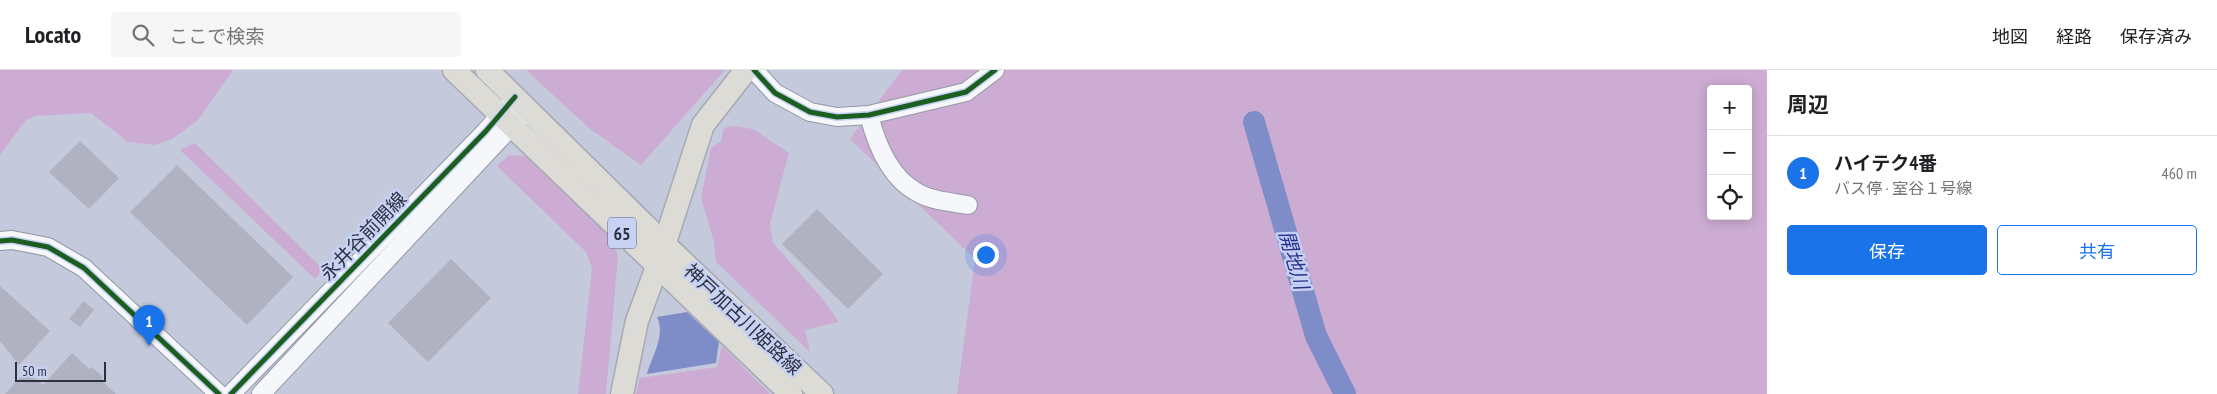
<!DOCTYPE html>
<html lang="ja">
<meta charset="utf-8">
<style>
body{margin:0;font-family:"PT Sans Narrow","Noto Sans JP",sans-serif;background:#f6f6f6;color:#202124}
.controls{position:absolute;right:15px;top:15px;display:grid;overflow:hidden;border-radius:5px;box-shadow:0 2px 12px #0003}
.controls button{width:45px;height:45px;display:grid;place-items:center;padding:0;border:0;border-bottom:1px solid #e0e0e0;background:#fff;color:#202124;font:25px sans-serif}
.scale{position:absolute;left:15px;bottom:12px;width:91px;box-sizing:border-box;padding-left:5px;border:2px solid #2d313f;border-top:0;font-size:14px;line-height:18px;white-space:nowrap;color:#2d313f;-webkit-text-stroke:4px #c6d1f4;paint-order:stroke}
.you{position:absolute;left:985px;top:184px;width:18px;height:18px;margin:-12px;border:4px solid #fff;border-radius:50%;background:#1a73e8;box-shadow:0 0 0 8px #1a73e833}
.badge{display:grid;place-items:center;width:32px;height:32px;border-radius:50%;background:#1a73e8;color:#fff;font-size:16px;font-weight:700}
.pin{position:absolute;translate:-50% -41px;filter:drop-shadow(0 1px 2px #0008)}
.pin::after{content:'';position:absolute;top:26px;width:18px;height:15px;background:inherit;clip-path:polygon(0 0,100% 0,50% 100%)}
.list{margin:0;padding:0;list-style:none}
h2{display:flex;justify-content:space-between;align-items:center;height:65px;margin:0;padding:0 20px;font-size:21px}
h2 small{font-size:16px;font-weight:400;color:#757577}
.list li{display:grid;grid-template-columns:32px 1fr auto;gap:15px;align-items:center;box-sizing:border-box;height:75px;padding:0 20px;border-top:1px solid #e0e0e0}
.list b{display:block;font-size:19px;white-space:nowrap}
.list p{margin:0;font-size:16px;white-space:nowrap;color:#757577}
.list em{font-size:16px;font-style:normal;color:#757577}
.actions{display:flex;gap:10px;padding:15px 20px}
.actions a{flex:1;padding:11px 0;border:1px solid #1a73e8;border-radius:5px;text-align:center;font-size:18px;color:#1a73e8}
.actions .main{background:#1a73e8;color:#fff}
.icon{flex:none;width:28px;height:28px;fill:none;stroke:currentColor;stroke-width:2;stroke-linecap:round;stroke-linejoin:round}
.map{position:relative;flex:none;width:1767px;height:324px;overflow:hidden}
header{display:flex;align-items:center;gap:30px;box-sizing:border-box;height:70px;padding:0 25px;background:#fff;border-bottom:1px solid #e0e0e0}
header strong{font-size:24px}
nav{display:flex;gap:28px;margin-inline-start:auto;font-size:18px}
.search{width:350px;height:45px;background:#f6f6f6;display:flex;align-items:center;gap:12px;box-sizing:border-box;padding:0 18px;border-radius:5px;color:#757577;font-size:19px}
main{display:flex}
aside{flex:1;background:#fff}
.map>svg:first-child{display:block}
.green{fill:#cdacd3;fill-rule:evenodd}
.water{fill:#7e8cc7}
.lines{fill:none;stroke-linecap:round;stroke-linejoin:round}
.river{stroke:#7e8cc7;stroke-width:22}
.building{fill:#b0b1c1}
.minor-casing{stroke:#9297a6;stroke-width:20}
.major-casing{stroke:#a6a9b3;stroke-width:25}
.minor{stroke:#f6f7fa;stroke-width:18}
.major{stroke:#dddbd6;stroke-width:22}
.cycleway-casing{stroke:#c6d1f4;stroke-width:8}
.cycleway{stroke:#1b5e20;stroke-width:5}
.labels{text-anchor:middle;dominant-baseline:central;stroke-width:5;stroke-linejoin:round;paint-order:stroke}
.shield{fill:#c6d1f4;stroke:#5b6175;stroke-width:1}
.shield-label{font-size:18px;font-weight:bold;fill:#2d313f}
.street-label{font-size:19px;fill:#2d313f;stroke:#c6d1f4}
.water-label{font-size:20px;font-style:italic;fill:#28318c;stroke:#c6d1f4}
</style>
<header>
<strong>Locato</strong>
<div class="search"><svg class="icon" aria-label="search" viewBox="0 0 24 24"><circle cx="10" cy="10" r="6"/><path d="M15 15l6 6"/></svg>ここで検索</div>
<nav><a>地図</a><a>経路</a><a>保存済み</a></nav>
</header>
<main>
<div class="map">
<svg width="1767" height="324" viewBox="0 0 1767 324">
<rect width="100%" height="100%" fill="#c4cadc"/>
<g class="green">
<path d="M0,0H233L198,50L172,69L155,75L128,72L91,43L35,46L25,51L0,85Z"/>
<path d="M526,0H725L641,95L589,58Z"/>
<path d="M902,0H1767V324H957L975,189L850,69ZM1711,19H1748V146H1711Z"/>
<path d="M733,56L753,59L789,83L770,154L773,173L820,226L839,252L805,260L810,282L716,192L714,172L701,128L711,78L721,71L724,58Z"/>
<path d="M195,73L323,199L315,209L180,80Z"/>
<path d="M509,85L526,86L613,167L618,186L606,324H578L592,198L586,182L497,96Z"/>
<path d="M722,276L770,324H636L640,308L717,297Z"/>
</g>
<path class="water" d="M687,242L719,272L716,293L647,304C652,286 666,265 657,247Z"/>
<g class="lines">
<path class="river" d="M1254,52L1316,266L1345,324"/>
</g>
<g class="building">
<path d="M80,71L119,108L89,139L49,102Z"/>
<path d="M177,95L293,207L247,255L130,142Z"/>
<path d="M817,139L883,204L848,239L782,174Z"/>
<path d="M451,189L491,228L428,292L388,253Z"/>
<path d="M0,216L50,261L19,295L0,271Z"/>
<path d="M84,231L94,240L80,257L69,249Z"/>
<path d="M72,283L89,299L92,297L103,307L101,310L116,324H5L26,301L43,315Z"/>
</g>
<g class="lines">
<defs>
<g id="minor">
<path d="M754,0L775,23L810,42L837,47L869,45L966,22L995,0"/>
<path d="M869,45C876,73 889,106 915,121C930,131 951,132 968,135"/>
<path d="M0,171L12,170L48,177L84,198L219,324"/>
<path d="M231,324L486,61L508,36"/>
<path d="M261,324L521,46"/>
</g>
<g id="major">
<path d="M454,0L791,324"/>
<path d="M487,0L665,175L822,324"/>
<path d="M622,324L637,251L657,197L703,55L746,0"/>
</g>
</defs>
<use href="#minor" class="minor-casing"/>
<use href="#major" class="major-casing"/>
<use href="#minor" class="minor"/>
<use href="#major" class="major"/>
<defs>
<g id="cycleway">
<path d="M754,0L775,23L810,42L837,47L869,45L966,22L995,0"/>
<path d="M0,171L12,170L48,177L84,198L219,324"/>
<path d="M231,324L486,61L515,27"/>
</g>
</defs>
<use href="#cycleway" class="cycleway-casing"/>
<use href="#cycleway" class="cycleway"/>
</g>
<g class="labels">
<rect class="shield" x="608" y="147.5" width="28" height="31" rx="4"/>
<g class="shield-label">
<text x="622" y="163">65</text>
</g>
<g class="street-label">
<text transform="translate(363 166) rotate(-46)">永井谷前開線</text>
<text transform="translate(743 249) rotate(43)">神戸加古川姫路線</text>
</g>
<g class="water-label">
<text transform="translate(1294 190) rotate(74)">開地川</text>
</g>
</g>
</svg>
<div class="controls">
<button>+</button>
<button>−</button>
<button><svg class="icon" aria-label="locate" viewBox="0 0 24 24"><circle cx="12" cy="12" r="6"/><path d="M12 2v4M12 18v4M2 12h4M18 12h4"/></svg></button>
</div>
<div class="scale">50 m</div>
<div class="you"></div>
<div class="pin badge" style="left:149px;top:276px">1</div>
</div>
<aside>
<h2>周辺<small></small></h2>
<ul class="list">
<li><span class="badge">1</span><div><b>ハイテク4番</b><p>バス停 · 室谷１号線</p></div><em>460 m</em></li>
</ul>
<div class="actions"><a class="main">保存</a><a>共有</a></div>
</aside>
</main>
